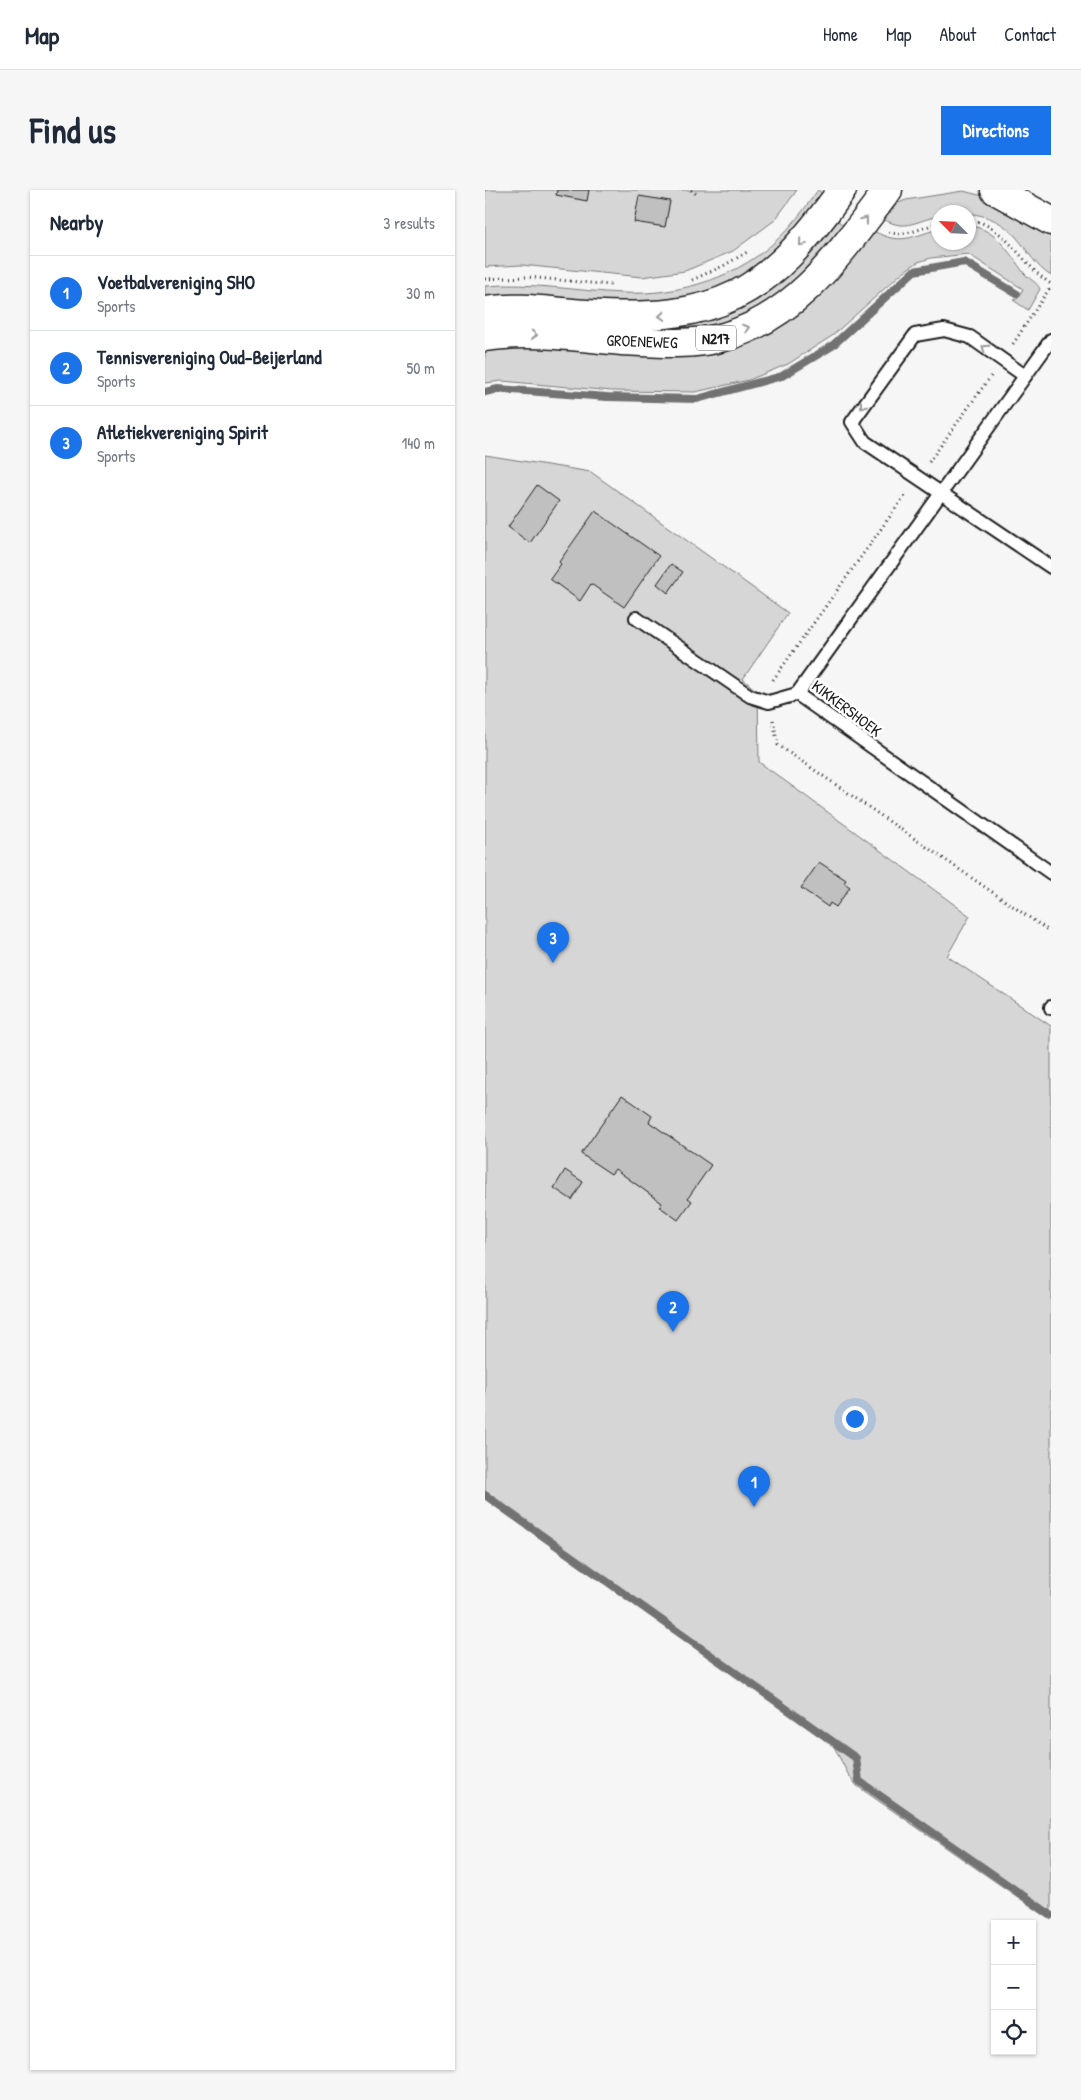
<!DOCTYPE html>
<meta charset="utf-8">
<style>
body{margin:0;font-family:"Patrick Hand",sans-serif;background:#f6f6f7;color:#1f2937}
.controls{position:absolute;right:15px;bottom:15px;display:grid;overflow:hidden;border-radius:0px;box-shadow:0 1px 4px #0004}
.controls button{width:45px;height:45px;display:grid;place-items:center;padding:0;border:0;border-bottom:1px solid #e0e1e3;background:#fff;color:#1f2937;font:25px sans-serif}
.compass{position:absolute;left:446px;top:15px;width:45px;height:45px;border-radius:50%;background:#fff;box-shadow:0 1px 4px #0004;rotate:294deg}
.you{position:absolute;left:369px;top:1228px;width:18px;height:18px;margin:-12px;border:4px solid #fff;border-radius:50%;background:#1a73e8;box-shadow:0 0 0 8px #1a73e833}
.badge{display:grid;place-items:center;width:32px;height:32px;border-radius:50%;background:#1a73e8;color:#fff;font-size:16px;font-weight:700}
.pin{position:absolute;translate:-50% -41px;filter:drop-shadow(0 1px 2px #0008)}
.pin::after{content:'';position:absolute;top:26px;width:18px;height:15px;background:inherit;clip-path:polygon(0 0,100% 0,50% 100%)}
.list{margin:0;padding:0;list-style:none}
h2{display:flex;justify-content:space-between;align-items:center;height:65px;margin:0;padding:0 20px;font-size:21px}
h2 small{font-size:16px;font-weight:400;color:#747a83}
.list li{display:grid;grid-template-columns:32px 1fr auto;gap:15px;align-items:center;box-sizing:border-box;height:75px;padding:0 20px;border-top:1px solid #e0e1e3}
.list b{display:block;font-size:19px;white-space:nowrap}
.list p{margin:0;font-size:16px;white-space:nowrap;color:#747a83}
.list em{font-size:16px;font-style:normal;color:#747a83}
.icon{flex:none;width:28px;height:28px;fill:none;stroke:currentColor;stroke-width:2;stroke-linecap:round;stroke-linejoin:round}
.map{position:relative;flex:none;width:566px;height:1880px;overflow:hidden;border-radius:0px}
header{display:flex;align-items:center;gap:30px;box-sizing:border-box;height:70px;padding:0 25px;background:#fff;border-bottom:1px solid #e0e1e3}
header strong{font-size:24px}
nav{display:flex;gap:28px;margin-inline-start:auto;font-size:18px}
.intro{display:flex;align-items:center;justify-content:space-between;box-sizing:border-box;height:120px;padding:0 30px}
h1{margin:0;font-size:35px}
.button{padding:12px 22px;border-radius:0px;background:#1a73e8;color:#fff;font-size:18px;font-weight:700}
main{display:flex;gap:30px;padding:0 30px}
aside{flex:1;background:#fff;border-radius:0px;box-shadow:0 1px 4px #0004}
.map>svg:first-child{display:block}
.green{fill:#d6d6d6;stroke:#797979}
.lines{fill:none;stroke-linecap:round;stroke-linejoin:round}
.stream{stroke:#727272;stroke-width:8}
.building{fill:#c0c0c0;stroke:#1c1c1c}
.lane-casing{stroke:#1c1c1c;stroke-width:16}
.secondary-casing{stroke:#1c1c1c;stroke-width:31}
.primary-casing{stroke:#1c1c1c;stroke-width:31}
.path{stroke:#1c1c1c;stroke-width:3;stroke-dasharray:1 4;stroke-linecap:butt}
.lane{stroke:#fff;stroke-width:12}
.secondary{stroke:#fff;stroke-width:28}
.primary{stroke:#fff;stroke-width:28}
.oneway{stroke:#999}
.labels{text-anchor:middle;dominant-baseline:central;stroke-width:5;stroke-linejoin:round;paint-order:stroke}
.shield{fill:#fff;stroke:#606060;stroke-width:1}
.shield-label{font-size:15px;font-weight:bold;fill:#1c1c1c}
.street-label{font-size:16px;fill:#1c1c1c;stroke:#fff}
</style>
<header>
<strong>Map</strong>
<nav><a>Home</a><a>Map</a><a>About</a><a>Contact</a></nav>
</header>
<div class="intro"><h1>Find us</h1><a class="button">Directions</a></div>
<main>
<aside>
<h2>Nearby<small>3 results</small></h2>
<ul class="list">
<li><span class="badge">1</span><div><b>Voetbalvereniging SHO</b><p>Sports</p></div><em>30 m</em></li>
<li><span class="badge">2</span><div><b>Tennisvereniging Oud-Beijerland</b><p>Sports</p></div><em>50 m</em></li>
<li><span class="badge">3</span><div><b>Atletiekvereniging Spirit</b><p>Sports</p></div><em>140 m</em></li>
</ul>
</aside>
<div class="map">
<svg width="566" height="1880" viewBox="0 0 566 1880">
<rect width="100%" height="100%" fill="#f6f6f6"/>
<filter id="ink" filterUnits="userSpaceOnUse"><feTurbulence type="fractalNoise" baseFrequency=".02" numOctaves="2"/><feDisplacementMap in="SourceGraphic" scale="10" xChannelSelector="R" yChannelSelector="G"/><feConvolveMatrix kernelMatrix="1 2 1 2 8 2 1 2 1" color-interpolation-filters="sRGB"/></filter>
<g filter="url(#ink)">
<g class="green">
<path d="M0,0H312L290,30L248,61L200,81L157,87L36,75L0,77Z"/>
<path d="M333,0L341,6L320,33L245,99L179,116L0,112V96C46,92 91,101 137,103C195,106 256,87 297,45C311,31 322,15 333,0Z"/>
<path d="M478,1L506,8L566,47V86C550,76 544,62 532,48C511,23 484,22 453,22V26C427,32 420,43 393,26L408,15L421,10Z"/>
<path d="M351,27L356,34L365,35L282,120L200,145L0,129L199,132Z"/>
<path d="M484,36C511,38 524,63 539,83C544,89 552,92 555,99L543,120L528,110L532,109L538,99L483,64L446,68L433,72L418,82L347,146L303,174L264,190L210,202L127,201L17,191L0,193V158H227L384,38C412,56 424,48 453,39V52H483Z"/>
<path d="M0,265L106,282L303,423L258,489L273,502L274,572L485,726L462,766L566,836V1730L372,1596L363,1584L344,1547L0,1309Z"/>
</g>
<g class="lines">
<g class="stream">
<path d="M0,202L13,199L122,207L212,209L297,186L347,156L429,81L479,72L532,104"/>
<path d="M0,1305L371,1568L374,1591L566,1725"/>
</g>
</g>
<g class="building">
<path d="M72,0H104L102,11L71,5Z"/>
<path d="M154,6L185,11L180,37L149,32Z"/>
<path d="M52,295L74,311L45,353L23,337Z"/>
<path d="M110,321L174,366L139,417L106,394L95,411L65,389L76,374L74,372Z"/>
<path d="M186,374L198,382L183,403L172,394Z"/>
<path d="M334,672L361,690L359,693L365,697L351,717L345,713L343,717L316,698Z"/>
<path d="M137,905L167,926L164,932L226,975L203,1008L207,1011L193,1030L175,1017L177,1013L130,979L126,984L96,964Z"/>
<path d="M80,980L98,992L87,1010L69,998Z"/>
</g>
<g class="lines">
<defs>
<g id="lane">
<path d="M566,150L312,504L566,683"/>
<path d="M540,186L485,147L459,140L430,145L367,232L380,252L566,377"/>
<path d="M151,428L265,506L284,512L312,504"/>
<path d="M566,817V818"/>
</g>
<path id="secondary" d="M510,0L566,31"/>
<g id="primary">
<path d="M0,121C34,115 68,122 102,124C232,133 282,106 357,0"/>
<path d="M0,147C45,140 92,147 137,151C170,153 206,156 239,147C315,125 357,60 403,0"/>
</g>
</defs>
<use href="#lane" class="lane-casing"/>
<use href="#secondary" class="secondary-casing"/>
<use href="#primary" class="primary-casing"/>
<g class="path">
<path d="M206,0L214,6"/>
<path d="M483,29C523,36 535,74 566,94"/>
<path d="M404,42C418,48 439,37 453,33"/>
<path d="M0,89L42,87L126,95"/>
<path d="M207,90L238,76L264,61"/>
<path d="M528,154L566,96"/>
<path d="M444,272L506,186"/>
<path d="M288,490L421,304"/>
<path d="M288,530L293,555L564,741"/>
</g>
<use href="#lane" class="lane"/>
<use href="#secondary" class="secondary"/>
<use href="#primary" class="primary"/>
</g>
<defs><path id="oneway-chevron" d="M-2-3.5L2.5 0L-2 3.5" fill="none" stroke-width="1.6" stroke-linecap="round" stroke-linejoin="round" transform="scale(1.25)"/></defs>
<g class="oneway">
<use href="#oneway-chevron" transform="translate(380 30) rotate(-52)"/>
<use href="#oneway-chevron" transform="translate(317 53) rotate(130)"/>
<use href="#oneway-chevron" transform="translate(177 126) rotate(175)"/>
<use href="#oneway-chevron" transform="translate(261 138) rotate(-21)"/>
<use href="#oneway-chevron" transform="translate(49 145) rotate(3)"/>
<use href="#oneway-chevron" transform="translate(500 158) rotate(-146)"/>
<use href="#oneway-chevron" transform="translate(378 216) rotate(126)"/>
</g>
</g>
<g class="labels">
<rect class="shield" x="211" y="135.5" width="40" height="25" rx="4"/>
<g class="shield-label">
<text x="231" y="148">N217</text>
</g>
<g class="street-label">
<text transform="translate(157 151) rotate(2)">GROENEWEG</text>
<text transform="translate(362 518) rotate(37)">KIKKERSHOEK</text>
</g>
</g>
</svg>
<div class="controls">
<button>+</button>
<button>−</button>
<button><svg class="icon" aria-label="locate" viewBox="0 0 24 24"><circle cx="12" cy="12" r="6"/><path d="M12 2v4M12 18v4M2 12h4M18 12h4"/></svg></button>
</div>
<svg class="compass" viewBox="-18 -18 36 36"><path d="M0-13l5 13h-10z" fill="#e53935"/><path d="M0 13l5-13h-10z" fill="#747a83"/></svg>
<div class="you"></div>
<div class="pin badge" style="left:269px;top:1317px">1</div>
<div class="pin badge" style="left:188px;top:1142px">2</div>
<div class="pin badge" style="left:68px;top:773px">3</div>
</div>
</main>
